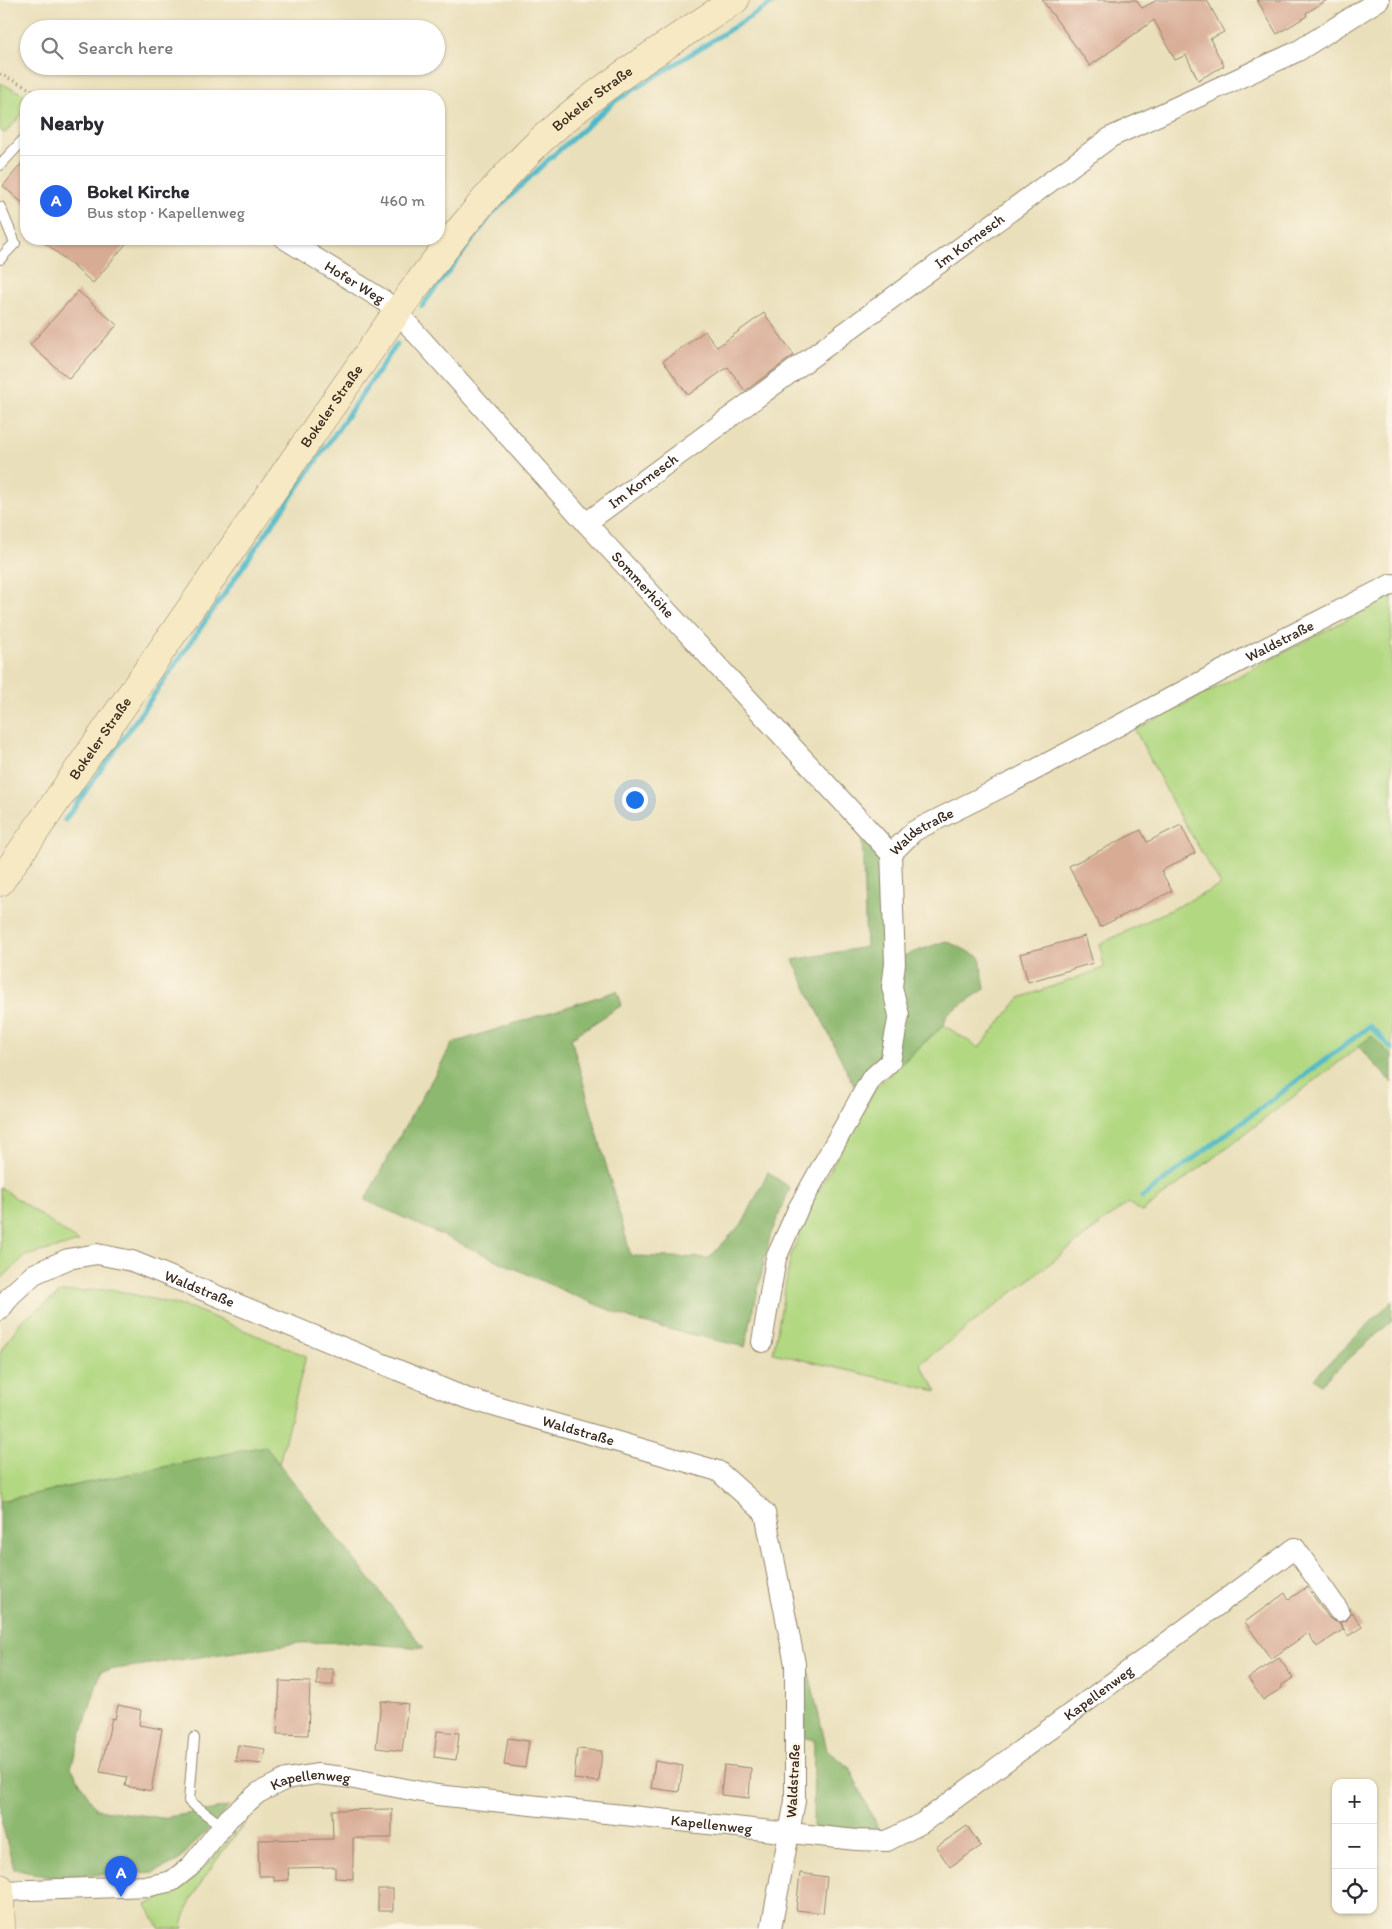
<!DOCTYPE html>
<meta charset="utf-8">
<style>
body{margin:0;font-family:Itim,sans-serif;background:#f7f7f7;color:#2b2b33}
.controls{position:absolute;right:15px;bottom:15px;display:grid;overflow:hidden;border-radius:10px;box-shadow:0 1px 4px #0004}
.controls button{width:45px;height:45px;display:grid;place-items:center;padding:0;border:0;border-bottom:1px solid #e1e1e2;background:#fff;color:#2b2b33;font:25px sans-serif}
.you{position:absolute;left:634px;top:799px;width:18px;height:18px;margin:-12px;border:4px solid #fff;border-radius:50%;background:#1a73e8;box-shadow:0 0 0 8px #1a73e833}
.badge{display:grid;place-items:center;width:32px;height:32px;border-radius:50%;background:#2563eb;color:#fff;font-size:16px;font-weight:700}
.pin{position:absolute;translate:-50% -41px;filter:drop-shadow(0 1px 2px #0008)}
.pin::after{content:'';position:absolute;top:26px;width:18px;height:15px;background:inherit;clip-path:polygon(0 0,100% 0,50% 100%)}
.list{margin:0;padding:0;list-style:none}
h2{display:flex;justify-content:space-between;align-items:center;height:65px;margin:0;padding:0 20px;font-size:21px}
h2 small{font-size:16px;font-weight:400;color:#7c7c81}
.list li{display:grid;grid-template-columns:32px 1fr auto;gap:15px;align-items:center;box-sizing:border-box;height:90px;padding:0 20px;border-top:1px solid #e1e1e2}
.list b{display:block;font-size:19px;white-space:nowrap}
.list p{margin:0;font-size:16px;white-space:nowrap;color:#7c7c81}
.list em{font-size:16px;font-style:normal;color:#7c7c81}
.icon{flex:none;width:28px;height:28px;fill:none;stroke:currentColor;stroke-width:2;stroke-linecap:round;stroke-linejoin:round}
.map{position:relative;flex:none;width:1392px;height:1929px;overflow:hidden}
.search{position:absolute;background:#fff;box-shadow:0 1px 4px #0004;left:20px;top:20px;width:425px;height:55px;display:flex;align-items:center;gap:12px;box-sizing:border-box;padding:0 18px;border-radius:28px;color:#7c7c81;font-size:19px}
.panel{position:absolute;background:#fff;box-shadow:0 1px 4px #0004;left:20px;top:90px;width:425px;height:155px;border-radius:20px}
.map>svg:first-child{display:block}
.green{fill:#b2d882;stroke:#768150}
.forest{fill:#8db870;stroke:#647147}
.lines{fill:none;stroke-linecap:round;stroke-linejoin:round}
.stream{stroke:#4cb8c7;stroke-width:5}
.building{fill:#d8ab95}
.lane-casing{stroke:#92846c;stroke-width:12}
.street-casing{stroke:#92846c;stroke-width:22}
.secondary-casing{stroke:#92846c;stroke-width:29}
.path{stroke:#92846c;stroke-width:3;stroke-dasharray:1 4;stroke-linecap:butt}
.lane{stroke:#fff;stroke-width:10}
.street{stroke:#fff;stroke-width:20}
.secondary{stroke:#f6e9c3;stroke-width:28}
.labels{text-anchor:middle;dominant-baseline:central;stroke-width:5;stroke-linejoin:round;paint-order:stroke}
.street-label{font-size:15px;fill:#3b2a1e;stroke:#fcf5e5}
</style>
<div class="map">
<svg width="1392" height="1929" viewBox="0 0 1392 1929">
<rect width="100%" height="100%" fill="#fcf5e5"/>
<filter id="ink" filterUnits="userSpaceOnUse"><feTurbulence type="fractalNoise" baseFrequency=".02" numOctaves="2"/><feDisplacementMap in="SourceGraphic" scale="10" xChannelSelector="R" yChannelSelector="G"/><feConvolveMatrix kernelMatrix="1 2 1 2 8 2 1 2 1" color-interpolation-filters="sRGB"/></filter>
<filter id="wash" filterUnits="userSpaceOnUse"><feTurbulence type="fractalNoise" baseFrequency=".0096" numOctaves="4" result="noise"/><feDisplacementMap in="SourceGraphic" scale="20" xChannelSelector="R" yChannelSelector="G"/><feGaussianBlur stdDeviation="1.12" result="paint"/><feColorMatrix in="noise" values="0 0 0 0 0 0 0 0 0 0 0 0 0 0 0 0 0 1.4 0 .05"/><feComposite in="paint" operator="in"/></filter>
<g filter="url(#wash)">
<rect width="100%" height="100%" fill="#e9dfba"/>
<g class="green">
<path d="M0,83L28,96H26V110L5,133L0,131Z"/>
<path d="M1392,596V1057L1372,1037L1142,1212L1128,1203L920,1364L937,1391L773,1353L791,1255L816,1195L877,1086L944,1025L979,1048L1020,998L1104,968L1100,944L1221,885L1176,809L1135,730Z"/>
<path d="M0,1187L79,1242L25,1256L0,1280Z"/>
<path d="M110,1289L191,1308L306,1356L279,1464L265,1446L0,1501V1353L21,1321L62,1292Z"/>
<path d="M253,1813C231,1842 185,1894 182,1929H160L146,1905L170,1893L209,1863Z"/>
</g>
<g class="forest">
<path d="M862,837L881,860L890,963L891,1016L884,1060L854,1086L793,960L866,947Z"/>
<path d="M946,941L980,957L985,989L947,1014L944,1025L897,1067L899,988L903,956Z"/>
<path d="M617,991L622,1005L571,1038L631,1256L709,1258L744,1221L768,1172L790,1188L770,1236L745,1347L639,1322L573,1295L365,1200L403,1130L453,1043Z"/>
<path d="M1372,1036L1392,1057V1083L1358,1046Z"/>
<path d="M1392,1301V1321L1320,1384L1314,1378Z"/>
<path d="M265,1446L424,1648L345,1642L298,1643L101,1671L71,1767L96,1809L162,1818L229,1807L178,1861L154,1872L49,1877L14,1869L0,1816V1501Z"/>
<path d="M805,1656L827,1750L849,1767L881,1835L813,1827L814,1740L805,1738Z"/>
</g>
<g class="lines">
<g class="stream">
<path d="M422,306L493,213L548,160L614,102L777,0"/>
<path d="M65,820L168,675L397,344"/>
<path d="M1142,1197L1370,1026L1392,1049"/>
</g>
</g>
<g id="blocks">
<g class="building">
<path d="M1042,0H1136L1142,8L1157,0H1207L1224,32L1210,39L1224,66L1198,80L1186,55L1175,60L1154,20L1090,66Z"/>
<path d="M1257,0H1327L1306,13L1307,16L1277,34Z"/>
<path d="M26,158V206L3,186Z"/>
<path d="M41,239H130L93,283Z"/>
<path d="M78,291L117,325L69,379L30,345Z"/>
<path d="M764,313L794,355L745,391L728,367L688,395L663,361L705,331L717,347Z"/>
<path d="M1181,825L1195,853L1161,871L1172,891L1100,927L1069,866L1141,830L1147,842Z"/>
<path d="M1085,936L1093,963L1028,982L1020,954Z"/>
<path d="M1307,1587L1329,1618L1334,1621L1339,1623L1344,1629L1317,1647L1308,1633L1271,1659L1245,1622L1285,1593L1289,1599Z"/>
<path d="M1352,1612L1362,1627L1348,1636L1340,1623L1346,1620Z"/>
<path d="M1279,1658L1293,1678L1282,1685V1688L1263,1700L1248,1678Z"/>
<rect x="317" y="1669" width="16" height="16"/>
<path d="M280,1681L310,1682L308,1735L277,1734Z"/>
<path d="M381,1701L408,1704L402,1751L376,1748Z"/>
<path d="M118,1705L141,1710L139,1725L162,1729L151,1791L125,1786L127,1777L100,1772L112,1718L115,1719Z"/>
<path d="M437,1731L459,1733L456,1760L434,1757Z"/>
<path d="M508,1738L529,1741L525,1768L504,1765Z"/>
<path d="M238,1745L265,1749L262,1764L235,1761Z"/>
<path d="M577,1749L602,1751L599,1782L574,1779Z"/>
<path d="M655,1761L683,1766L679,1792L651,1788Z"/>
<path d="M724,1765L751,1768L749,1798L721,1795Z"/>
<path d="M392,1809V1838H353V1879L335,1878V1867L288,1868L289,1880L274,1881V1876H259L258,1840L333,1839L332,1810Z"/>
<path d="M967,1826L981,1846L950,1867L936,1847Z"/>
<path d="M800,1873L827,1877L823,1913L796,1910Z"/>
<rect x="378" y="1889" width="15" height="22"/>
</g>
</g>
</g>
<g filter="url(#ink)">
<use href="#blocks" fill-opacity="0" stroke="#92846c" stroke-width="1"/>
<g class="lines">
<defs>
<g id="lane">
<path d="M0,165L26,137"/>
<path d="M0,207L15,243L0,259"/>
<path d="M194,1738L189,1801L222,1826"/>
</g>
<g id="street">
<path id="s1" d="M285,239L383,300L397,312L586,523L891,854"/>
<path id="s2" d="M586,523L1111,137L1298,51L1379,0"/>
<path id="s3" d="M0,1310L11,1295L34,1274L68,1259L97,1254L132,1261L466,1398L718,1471L765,1513L795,1664V1801L771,1929"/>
<path id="s4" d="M762,1342L776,1258L798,1209L871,1079L890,1062L899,1015L892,987L895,964L891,854L914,831L1012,782L1246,658L1392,584"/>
<path id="s5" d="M1,1891L150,1886L172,1881L191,1866L229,1818L258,1793L286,1779L317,1774L344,1777L437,1795L856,1840L887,1841L922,1823L1295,1548L1339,1611"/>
</g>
<g id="secondary">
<path id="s6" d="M0,882L397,312C441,252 487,192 541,140C600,86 668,44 735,0"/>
<path d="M0,1888L1,1929"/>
</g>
</defs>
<use href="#lane" class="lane-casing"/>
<use href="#street" class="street-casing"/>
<use href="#secondary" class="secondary-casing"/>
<path class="path" d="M0,74L44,96"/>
<use href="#lane" class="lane"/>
<use href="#street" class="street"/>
<use href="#secondary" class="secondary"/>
</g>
</g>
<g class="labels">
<g class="street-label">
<text stroke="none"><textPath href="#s6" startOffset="985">Bokeler Straße</textPath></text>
<text stroke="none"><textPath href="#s2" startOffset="476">Im Kornesch</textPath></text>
<text stroke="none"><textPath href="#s1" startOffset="82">Hofer Weg</textPath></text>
<text stroke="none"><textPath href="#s6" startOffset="580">Bokeler Straße</textPath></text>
<text stroke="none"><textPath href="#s2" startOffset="71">Im Kornesch</textPath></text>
<text stroke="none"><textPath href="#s1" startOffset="501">Sommerhöhe</textPath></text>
<text stroke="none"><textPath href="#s4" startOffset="968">Waldstraße</textPath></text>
<text stroke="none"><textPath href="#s6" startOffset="175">Bokeler Straße</textPath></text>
<text stroke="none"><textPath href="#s4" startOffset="562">Waldstraße</textPath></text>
<text stroke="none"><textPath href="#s3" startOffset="225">Waldstraße</textPath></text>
<text stroke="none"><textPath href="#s3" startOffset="630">Waldstraße</textPath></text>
<text stroke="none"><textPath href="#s5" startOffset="1191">Kapellenweg</textPath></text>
<text transform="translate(793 1781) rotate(-87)">Waldstraße</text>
<text stroke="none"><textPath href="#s5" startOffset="351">Kapellenweg</textPath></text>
<text stroke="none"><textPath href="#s5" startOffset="756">Kapellenweg</textPath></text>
</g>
</g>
</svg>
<div class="controls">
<button>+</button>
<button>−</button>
<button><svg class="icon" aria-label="locate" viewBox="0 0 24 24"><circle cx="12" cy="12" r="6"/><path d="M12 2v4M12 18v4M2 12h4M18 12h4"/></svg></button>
</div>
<div class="you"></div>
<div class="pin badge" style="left:121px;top:1897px">A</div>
<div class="search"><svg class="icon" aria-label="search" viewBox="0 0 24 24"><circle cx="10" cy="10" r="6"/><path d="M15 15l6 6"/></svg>Search here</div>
<section class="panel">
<h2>Nearby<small></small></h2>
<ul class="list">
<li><span class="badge">A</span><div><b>Bokel Kirche</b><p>Bus stop · Kapellenweg</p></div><em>460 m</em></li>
</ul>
</section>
</div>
